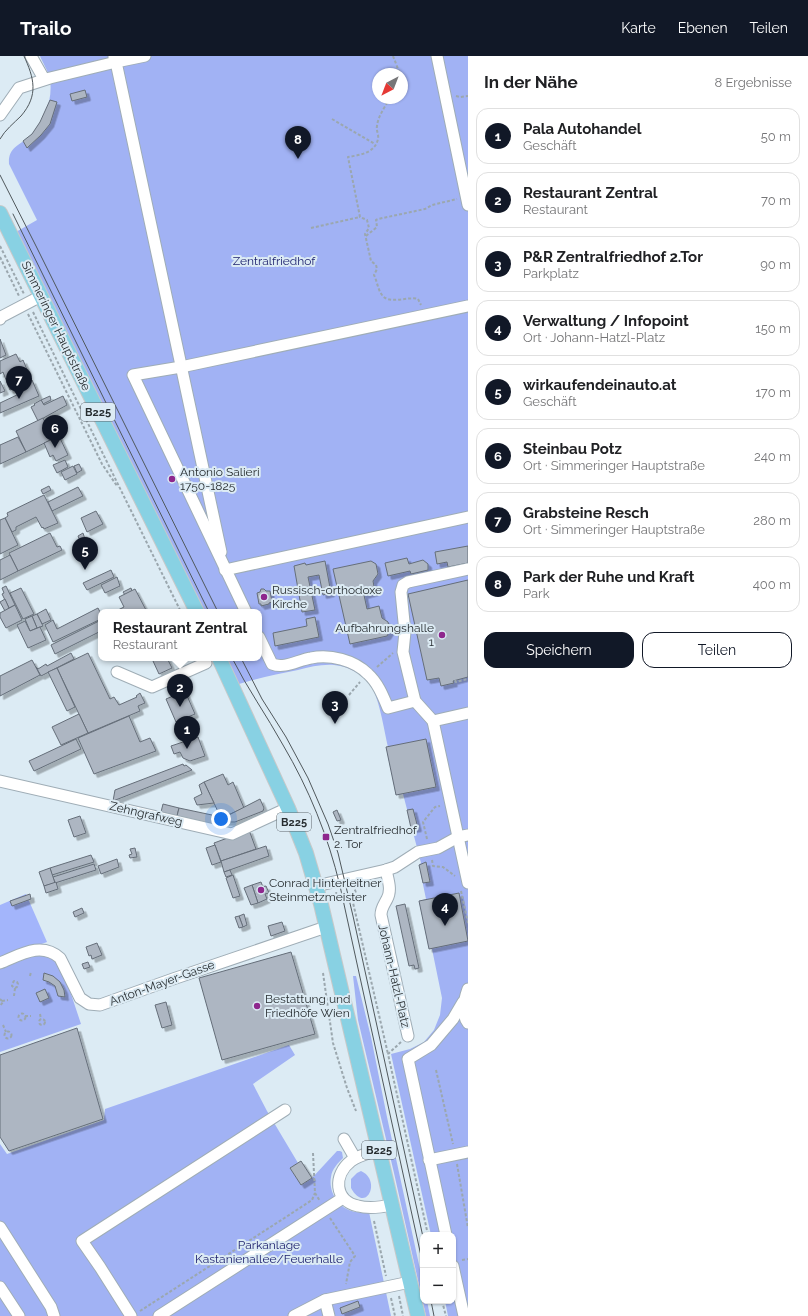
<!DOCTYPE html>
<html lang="de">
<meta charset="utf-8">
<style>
body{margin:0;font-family:Raleway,sans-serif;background:#f2f2f2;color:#202124}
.controls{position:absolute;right:12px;bottom:12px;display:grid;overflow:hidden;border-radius:8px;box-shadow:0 1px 3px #0004}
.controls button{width:36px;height:36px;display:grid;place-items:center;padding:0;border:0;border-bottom:1px solid #e0e0e0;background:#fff;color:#202124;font:20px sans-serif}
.compass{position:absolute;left:372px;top:12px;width:36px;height:36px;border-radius:50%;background:#fff;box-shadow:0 1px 3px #0004;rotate:222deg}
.you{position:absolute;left:221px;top:763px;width:14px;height:14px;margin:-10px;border:3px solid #fff;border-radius:50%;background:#1a73e8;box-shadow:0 0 0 6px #1a73e833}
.badge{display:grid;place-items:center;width:26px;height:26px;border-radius:50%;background:#111827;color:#fff;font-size:13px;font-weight:700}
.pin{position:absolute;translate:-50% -33px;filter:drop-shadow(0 1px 2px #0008)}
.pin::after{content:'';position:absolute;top:21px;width:14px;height:12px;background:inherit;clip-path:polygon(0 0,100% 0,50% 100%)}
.popup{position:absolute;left:98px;top:553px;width:164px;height:52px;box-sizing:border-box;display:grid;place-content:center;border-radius:8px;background:#fff;filter:drop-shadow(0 1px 3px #0005);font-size:13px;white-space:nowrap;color:#757577}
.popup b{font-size:15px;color:#202124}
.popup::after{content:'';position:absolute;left:50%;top:100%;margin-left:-8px;border:8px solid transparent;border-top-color:#fff}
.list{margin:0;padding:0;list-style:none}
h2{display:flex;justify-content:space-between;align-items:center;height:52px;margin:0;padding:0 16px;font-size:17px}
h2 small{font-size:13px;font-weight:400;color:#757577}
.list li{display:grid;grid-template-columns:26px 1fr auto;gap:12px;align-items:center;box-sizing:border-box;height:56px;margin:0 8px 8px;padding:0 8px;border:1px solid #e0e0e0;border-radius:12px}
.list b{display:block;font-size:15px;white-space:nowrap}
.list p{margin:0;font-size:13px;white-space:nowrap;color:#757577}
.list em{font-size:13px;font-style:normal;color:#757577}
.actions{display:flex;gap:8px;padding:12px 16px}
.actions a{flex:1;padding:9px 0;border:1px solid #111827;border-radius:12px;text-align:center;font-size:14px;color:#111827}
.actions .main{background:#111827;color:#fff}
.map{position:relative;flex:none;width:468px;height:1260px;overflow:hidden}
header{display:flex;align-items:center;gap:24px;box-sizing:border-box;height:56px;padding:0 20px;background:#111827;color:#fff}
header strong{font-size:19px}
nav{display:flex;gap:22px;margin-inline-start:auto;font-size:14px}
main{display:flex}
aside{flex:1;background:#fff}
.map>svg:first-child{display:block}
.green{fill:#a1b2f4;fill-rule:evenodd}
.forest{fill:#a3b5fb}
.building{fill:#adb6c2;stroke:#656e79;filter:url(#shadow)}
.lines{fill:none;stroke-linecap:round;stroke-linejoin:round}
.minor-casing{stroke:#9fadb6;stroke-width:13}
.major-casing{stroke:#c7c9c9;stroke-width:16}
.path{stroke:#9ba7ae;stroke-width:2;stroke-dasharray:3 2;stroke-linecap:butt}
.minor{stroke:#fff;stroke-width:11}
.major{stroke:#88d1e3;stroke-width:14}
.tram{stroke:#50585c;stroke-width:1}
.poi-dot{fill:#8e278d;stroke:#dcebf4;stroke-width:1.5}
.labels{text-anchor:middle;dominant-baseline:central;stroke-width:4;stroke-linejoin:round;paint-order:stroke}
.shield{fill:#dcebf4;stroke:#5e676c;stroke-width:1}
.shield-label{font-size:11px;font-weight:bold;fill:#282e31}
.park-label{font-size:12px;fill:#1a1d6b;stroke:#dcebf4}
.street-label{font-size:12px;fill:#282e31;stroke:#dcebf4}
.poi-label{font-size:12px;fill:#282e31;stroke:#dcebf4;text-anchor:start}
</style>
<header>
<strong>Trailo</strong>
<nav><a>Karte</a><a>Ebenen</a><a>Teilen</a></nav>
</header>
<main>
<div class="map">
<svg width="468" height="1260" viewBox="0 0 468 1260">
<defs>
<filter id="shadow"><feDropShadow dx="3.5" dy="3.5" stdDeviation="0" flood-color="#0004"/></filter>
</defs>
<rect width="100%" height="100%" fill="#dcebf4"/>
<g class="green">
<path d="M40,0H468V1260H448L445,1245H453V1179H431L391,998L410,993L424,986L434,974L440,959L442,942L432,893H429L419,845L426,843L419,809L421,807L403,738L396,739L386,691H388C384,674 379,639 369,627C361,617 347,610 334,609C322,608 310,611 298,614C278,618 258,622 239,628L226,602H259V556H203L16,176L37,164L9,108C8,91 19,90 30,80C45,66 53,43 50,23C48,15 43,7 40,0ZM378,18H402V42H378Z"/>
<path d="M41,896L59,907L70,935L81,968L0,996V910Z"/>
<path d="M353,920H356L371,981L387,1061L423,1227V1245H427L430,1260H426L394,1117L358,964Z"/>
<path d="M289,989L295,999L253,1028L267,1055L298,1107L290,1112L301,1129L312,1122L337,1095H340L342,1096L343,1102C338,1107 332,1113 331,1121C328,1137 340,1154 356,1156C360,1157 365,1156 369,1156L391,1260H0V1088L7,1098L104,1064L105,1053Z"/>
<path d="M361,1115C382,1124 366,1159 351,1132V1123L357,1117Z"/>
</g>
<path class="forest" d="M26,838L47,886L0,903V849Z"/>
<g class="building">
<path d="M85,34L87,41L72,45L70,38Z"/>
<path d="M50,44L57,46L50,68L41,79L27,92L23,85L32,78L40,66Z"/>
<path d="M0,283L6,299L0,302Z"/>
<path d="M16,298L20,306L23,304L28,316L25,317L29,326L10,334L3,316L0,318V305Z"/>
<path d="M32,324L39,340L0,357V347L19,338L16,331Z"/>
<path d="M0,325L5,335L0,337Z"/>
<path d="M50,340L51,344L43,348L41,344Z"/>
<path d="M63,340L67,349L38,365L31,351L35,349L34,348L41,344L44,349Z"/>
<path d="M43,362L47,370L52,372L54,374L56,373L59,380L26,396L16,375Z"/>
<path d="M59,380L68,399L56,405L53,399L50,401L44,387Z"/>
<path d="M18,381L26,396L0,408V389Z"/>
<path d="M65,404L68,411L57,417L53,409Z"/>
<path d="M79,408L82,414L77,417L74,410Z"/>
<path d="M73,410L77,418L65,424L61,416Z"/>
<path d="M49,430L51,434L43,438L41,434Z"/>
<path d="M78,431L83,440L52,455L48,446Z"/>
<path d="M44,439L58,467L44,473L43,471L42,472L36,461L16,471V474L12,476L5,462L8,460L7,457Z"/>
<path d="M96,455L103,468L87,476L81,462Z"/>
<path d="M5,462L18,489L0,498V464Z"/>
<path d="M50,477L57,491L60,490L62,494L18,515L9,497Z"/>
<path d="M83,477L85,483L80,485L78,480Z"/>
<path d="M468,490V507L448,511L447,506L437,508L435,496Z"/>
<path d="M10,499L18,515L0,524V504Z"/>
<path d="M407,502L409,508L423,504L428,508V514L411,518L410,515L388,520L385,507Z"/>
<path d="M325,505L331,537L323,539L319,519L308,521L315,554L302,556L294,510L305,507L306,509Z"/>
<path d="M371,505L376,508L378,518L373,525L375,536L364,539L367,553L379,550L382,562L388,566L390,575L387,580L350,588L333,513Z"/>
<path d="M111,514L114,521L87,534L83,527Z"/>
<path d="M117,521L120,530L105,537L101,529Z"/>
<path d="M468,524V621L453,625L454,627L441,630L439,622L427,624L408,538Z"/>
<path d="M6,530L15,549L9,552L2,538L4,537L2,532Z"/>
<path d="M21,532L34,558L23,563L10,537Z"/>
<path d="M131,532L132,535L125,539L123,536Z"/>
<path d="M135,533L146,554L142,556H114L124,551L119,541Z"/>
<path d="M261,533H264L266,535H270L272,546L269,547V548L261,550V548H259L257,537L260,536Z"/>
<path d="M5,543L9,552L5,555L0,546Z"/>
<path d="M15,549L22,564L6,572L0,561V557Z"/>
<path d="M98,552L101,558V563L53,586L45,569L53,564L57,573Z"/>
<path d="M46,553L51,564L42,568L37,558Z"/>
<path d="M37,558L43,570L37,572L32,560Z"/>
<path d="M32,560L37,572L30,575L25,563Z"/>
<path d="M315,561L319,581L275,590L273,577L307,570L306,563Z"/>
<path d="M101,564V575L55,598L51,589Z"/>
<path d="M25,565L30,575L40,571L46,584L28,592L17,569Z"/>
<path d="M71,597L74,603L41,620L36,611L38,613L46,608L47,610Z"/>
<path d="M88,597L110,643L114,641L119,649L137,641L136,640L140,637L145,647L138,650L140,655L88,677L57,612Z"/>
<path d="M158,602H167L172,612L159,618L153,605Z"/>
<path d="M32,604L40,619L0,640V620Z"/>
<path d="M57,612L75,651L67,655L48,616Z"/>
<path d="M185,635L195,658L176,666L166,643Z"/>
<path d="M79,658L88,677L61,689L52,671Z"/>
<path d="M129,660L140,686L150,682L156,695L94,718L78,682Z"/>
<path d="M198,681L205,700L190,705L183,702L180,696L174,698L171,690Z"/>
<path d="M76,683L81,693L34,715L29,705Z"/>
<path d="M426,683L436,731L396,739L386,691Z"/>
<path d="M183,708L184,710L186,709L192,714L113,745L115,734Z"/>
<path d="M223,718L228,729L233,726L244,752L221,762L204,726Z"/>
<path d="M204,726L214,747L197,749L194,742L202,738L199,729Z"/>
<path d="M260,743L264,752L263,755L235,766H225L223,762Z"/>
<path d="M163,748L179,752L177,760L161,756Z"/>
<path d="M179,752L212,759L214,764L212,768L177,760Z"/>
<path d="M413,753L418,772L413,773V771L411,772L407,754Z"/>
<path d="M337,754L341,764L337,765L333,756Z"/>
<path d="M80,760L86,777L74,781L68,764Z"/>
<path d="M249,774L256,793L221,805L214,787Z"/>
<path d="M215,789L221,806L212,809L206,792Z"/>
<path d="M266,790L269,800L224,816L221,805Z"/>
<path d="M135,792L137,801L130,802L129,799L132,798L130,793Z"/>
<path d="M91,799L94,806L52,819L50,812Z"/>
<path d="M117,803L119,811L101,818L98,810Z"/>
<path d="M426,806L430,826L423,827L419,809Z"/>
<path d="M94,808L96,814L55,827L53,821Z"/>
<path d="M50,812L55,827L44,830L39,816Z"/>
<path d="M230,814L232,819L226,821L224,816Z"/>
<path d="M233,819L240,840L233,842L226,822Z"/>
<path d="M56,826L58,833L46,837L44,830Z"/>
<path d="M261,826L263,831L266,830L269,837L265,838L267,843L258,847L252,829Z"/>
<path d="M252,829L258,847L251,849L244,832Z"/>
<path d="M459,837L468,885L429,893L419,845Z"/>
<path d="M30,838L31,843L12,850L10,845Z"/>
<path d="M405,848L419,912L415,913L414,909L409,910L396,850Z"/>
<path d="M82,852L84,857L75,861L73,856Z"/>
<path d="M244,858L247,869L243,871L239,860Z"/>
<path d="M239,860L243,871L239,872L235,861Z"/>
<path d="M282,866L285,875L271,880L268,870Z"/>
<path d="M97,887L102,899L92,903L91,899L89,900L86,891Z"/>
<path d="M291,896L315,978L222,1004L199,922Z"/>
<path d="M88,906L90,911L84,913L82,908Z"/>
<path d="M44,917L53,920L60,926L64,934L65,941L58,940L55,930L49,926L43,924Z"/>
<path d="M45,933L49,942L40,946L36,937Z"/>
<path d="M166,946L172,969L162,972L155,949Z"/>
<path d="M77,972L103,1063L9,1095L0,1081V999Z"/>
<path d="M301,1105L312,1122L301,1129L290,1112Z"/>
<path d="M358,1245L360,1251L342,1258L340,1252Z"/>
</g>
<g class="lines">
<defs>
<g id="minor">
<path d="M31,0L44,23"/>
<path d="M145,0L116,6L221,496"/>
<path d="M437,0L468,149"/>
<path d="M0,59L19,32L50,22L116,6L114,1"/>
<path d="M0,263L1,261L41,240"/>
<path d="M468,513L408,526L403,529L401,536L405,576L403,596L415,645L433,665L468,657"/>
<path d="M225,514L468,461"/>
<path d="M246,556L133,319L181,311L468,250"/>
<path d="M259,581L272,608C285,613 298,604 311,602C330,598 354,604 368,618C378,627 383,640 388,652L415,645"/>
<path d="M117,616L152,631L206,607"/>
<path d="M433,665L468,827"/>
<path d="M0,725L232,778L288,752"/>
<path d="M386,814C388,824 392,834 387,843C384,849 381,852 381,859L408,980"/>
<path d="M316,830L386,814L395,811L418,796L438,792L458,781L468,779"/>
<path d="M0,907C20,899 41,885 60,902L80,942L89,948L100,949L173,923L326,871"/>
<path d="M468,933C464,944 461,958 468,967"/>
<path d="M344,1083L355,1102"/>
<path d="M379,1094C370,1097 359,1099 351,1105C333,1119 334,1145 358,1150C369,1153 382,1151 392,1149"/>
<path d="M429,1104L468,1096"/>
<path d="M0,1171L51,1251L54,1260"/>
<path d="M446,1179L408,1003L431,989L453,963L463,946"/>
<path d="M453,1210L464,1260"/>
<path d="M0,1231L19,1260"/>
<path d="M325,1244L329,1260"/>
<path d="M131,1260L100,1211L82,1185L285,1054"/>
<path d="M159,1260L343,1142"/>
<path d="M294,1260L325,1244L410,1226"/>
</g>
<g id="major">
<path d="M0,157L197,556"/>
<path d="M219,602L288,752L306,797L321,848L418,1260"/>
</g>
</defs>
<use href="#minor" class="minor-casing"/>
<use href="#major" class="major-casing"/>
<g class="path">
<path d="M393,0L400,18"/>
<path d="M456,40L460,41L468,40"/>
<path d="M390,42C385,51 378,60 377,70C376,75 379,78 378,83C375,97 360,99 348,101L360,161L367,164L369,172L365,178L371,205L376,209L377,213L374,219C377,225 378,234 382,239C389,249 408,240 418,243L421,249"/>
<path d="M332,63L375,88"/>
<path d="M311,172L360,161"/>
<path d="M366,180L377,171L376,164L378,163L425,153L432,149L457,143"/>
<path d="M0,190L24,238"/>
<path d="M0,201L19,240"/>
<path d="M33,256L181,556"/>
<path d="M28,258L102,408L117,430"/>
<path d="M377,611L393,597"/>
<path d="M455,624L456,626L468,623"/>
<path d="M349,639L360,626"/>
<path d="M427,783L423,766L435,751L440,750"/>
<path d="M432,804L433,810L443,811L455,820"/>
<path d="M461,835L468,867"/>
<path d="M351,838L388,998"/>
<path d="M337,841L356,837L354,831"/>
<path d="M333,845H337L336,835"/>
<path d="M323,917L333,987L347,1032L356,1055"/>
<path d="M30,920L31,916"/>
<path d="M14,940L15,932L12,930V928L14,925L17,926L18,928L17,931L15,932"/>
<path d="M0,943L3,946L0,950"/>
<path d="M2,945L8,944"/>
<circle cx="22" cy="961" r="3.5"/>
<path d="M40,958L41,963"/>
<path d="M25,960H31"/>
<circle cx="42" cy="966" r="3"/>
<path d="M3,969L6,976"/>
<circle cx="8" cy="979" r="3.5"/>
<path d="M401,986L388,998L428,1179"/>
<path d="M436,1014L453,1088"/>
<path d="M313,1097L315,1137L320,1145"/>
<path d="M457,1108L468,1172"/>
<path d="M330,1162L355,1200L350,1206L346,1228"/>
<path d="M374,1165L386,1220"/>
<path d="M462,1204L468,1203"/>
<path d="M399,1240L403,1260"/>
<path d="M391,1242L395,1260"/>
<path d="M442,1245L446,1260"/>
<path d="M140,1255L286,1161L312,1144L315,1137"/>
</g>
<use href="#minor" class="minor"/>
<use href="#major" class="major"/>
<g class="tram">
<path d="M0,83C5,74 14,67 21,60C39,39 34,22 24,0"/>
<path d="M0,119L36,190L218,556"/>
<path d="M13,158L209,556"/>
<path d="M232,602C247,632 267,660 283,689C309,733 328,780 340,830L423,1209"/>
<path d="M241,602L262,643L286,681L308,722L328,768L338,797L353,860L423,1181"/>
<path d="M431,1245L434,1260"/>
</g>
</g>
<g class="poi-dot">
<circle cx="172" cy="423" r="4"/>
<circle cx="264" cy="541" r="4"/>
<circle cx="442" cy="579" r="4"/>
<rect x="322" y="777" width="8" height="8" rx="2"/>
<circle cx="261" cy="834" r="4"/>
<circle cx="257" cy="950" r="4"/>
</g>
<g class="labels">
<g class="shield">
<rect x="81" y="347" width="34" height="18" rx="3"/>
<rect x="277" y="757" width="34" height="18" rx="3"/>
<rect x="362" y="1085" width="34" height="18" rx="3"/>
</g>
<g class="shield-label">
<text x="98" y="356">B225</text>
<text x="294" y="766">B225</text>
<text x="379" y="1094">B225</text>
</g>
<g class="park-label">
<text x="274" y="205">Zentralfriedhof</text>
<text x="269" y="1189">Parkanlage<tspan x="269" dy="14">Kastanienallee/Feuerhalle</tspan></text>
</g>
<g class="street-label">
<text transform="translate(56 270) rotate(64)">Simmeringer Hauptstraße</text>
<text transform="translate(146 758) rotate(13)">Zehngrafweg</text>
<text transform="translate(394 920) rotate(77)">Johann-Hatzl-Platz</text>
<text transform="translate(162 927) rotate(-20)">Anton-Mayer-Gasse</text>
</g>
<g class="poi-label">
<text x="180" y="416">Antonio Salieri<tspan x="180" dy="14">1750-1825</tspan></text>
<text x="272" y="534">Russisch-orthodoxe<tspan x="272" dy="14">Kirche</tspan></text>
<text x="434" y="572" text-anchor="end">Aufbahrungshalle<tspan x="434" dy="14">1</tspan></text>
<text x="334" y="774">Zentralfriedhof<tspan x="334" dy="14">2. Tor</tspan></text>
<text x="269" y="827">Conrad Hinterleitner<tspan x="269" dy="14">Steinmetzmeister</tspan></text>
<text x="265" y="943">Bestattung und<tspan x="265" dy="14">Friedhöfe Wien</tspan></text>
</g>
</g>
</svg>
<div class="controls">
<button>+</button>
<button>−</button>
</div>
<svg class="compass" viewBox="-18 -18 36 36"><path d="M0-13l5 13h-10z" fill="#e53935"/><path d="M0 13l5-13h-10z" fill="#757577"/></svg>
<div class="you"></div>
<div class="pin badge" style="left:187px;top:693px">1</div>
<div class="pin badge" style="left:180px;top:651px">2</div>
<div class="popup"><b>Restaurant Zentral</b>Restaurant</div>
<div class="pin badge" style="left:335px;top:668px">3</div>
<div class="pin badge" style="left:445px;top:870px">4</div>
<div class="pin badge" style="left:85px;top:514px">5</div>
<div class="pin badge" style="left:55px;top:392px">6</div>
<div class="pin badge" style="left:19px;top:343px">7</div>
<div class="pin badge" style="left:298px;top:103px">8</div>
</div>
<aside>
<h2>In der Nähe<small>8 Ergebnisse</small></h2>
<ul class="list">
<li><span class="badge">1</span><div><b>Pala Autohandel</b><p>Geschäft</p></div><em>50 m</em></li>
<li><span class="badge">2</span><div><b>Restaurant Zentral</b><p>Restaurant</p></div><em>70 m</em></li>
<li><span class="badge">3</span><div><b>P&amp;R Zentralfriedhof 2.Tor</b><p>Parkplatz</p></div><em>90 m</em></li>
<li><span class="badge">4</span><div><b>Verwaltung / Infopoint</b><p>Ort · Johann-Hatzl-Platz</p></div><em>150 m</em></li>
<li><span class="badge">5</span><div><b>wirkaufendeinauto.at</b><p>Geschäft</p></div><em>170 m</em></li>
<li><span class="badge">6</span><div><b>Steinbau Potz</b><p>Ort · Simmeringer Hauptstraße</p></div><em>240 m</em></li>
<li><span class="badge">7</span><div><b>Grabsteine Resch</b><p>Ort · Simmeringer Hauptstraße</p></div><em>280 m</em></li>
<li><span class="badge">8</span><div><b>Park der Ruhe und Kraft</b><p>Park</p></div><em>400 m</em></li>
</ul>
<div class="actions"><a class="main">Speichern</a><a>Teilen</a></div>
</aside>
</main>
